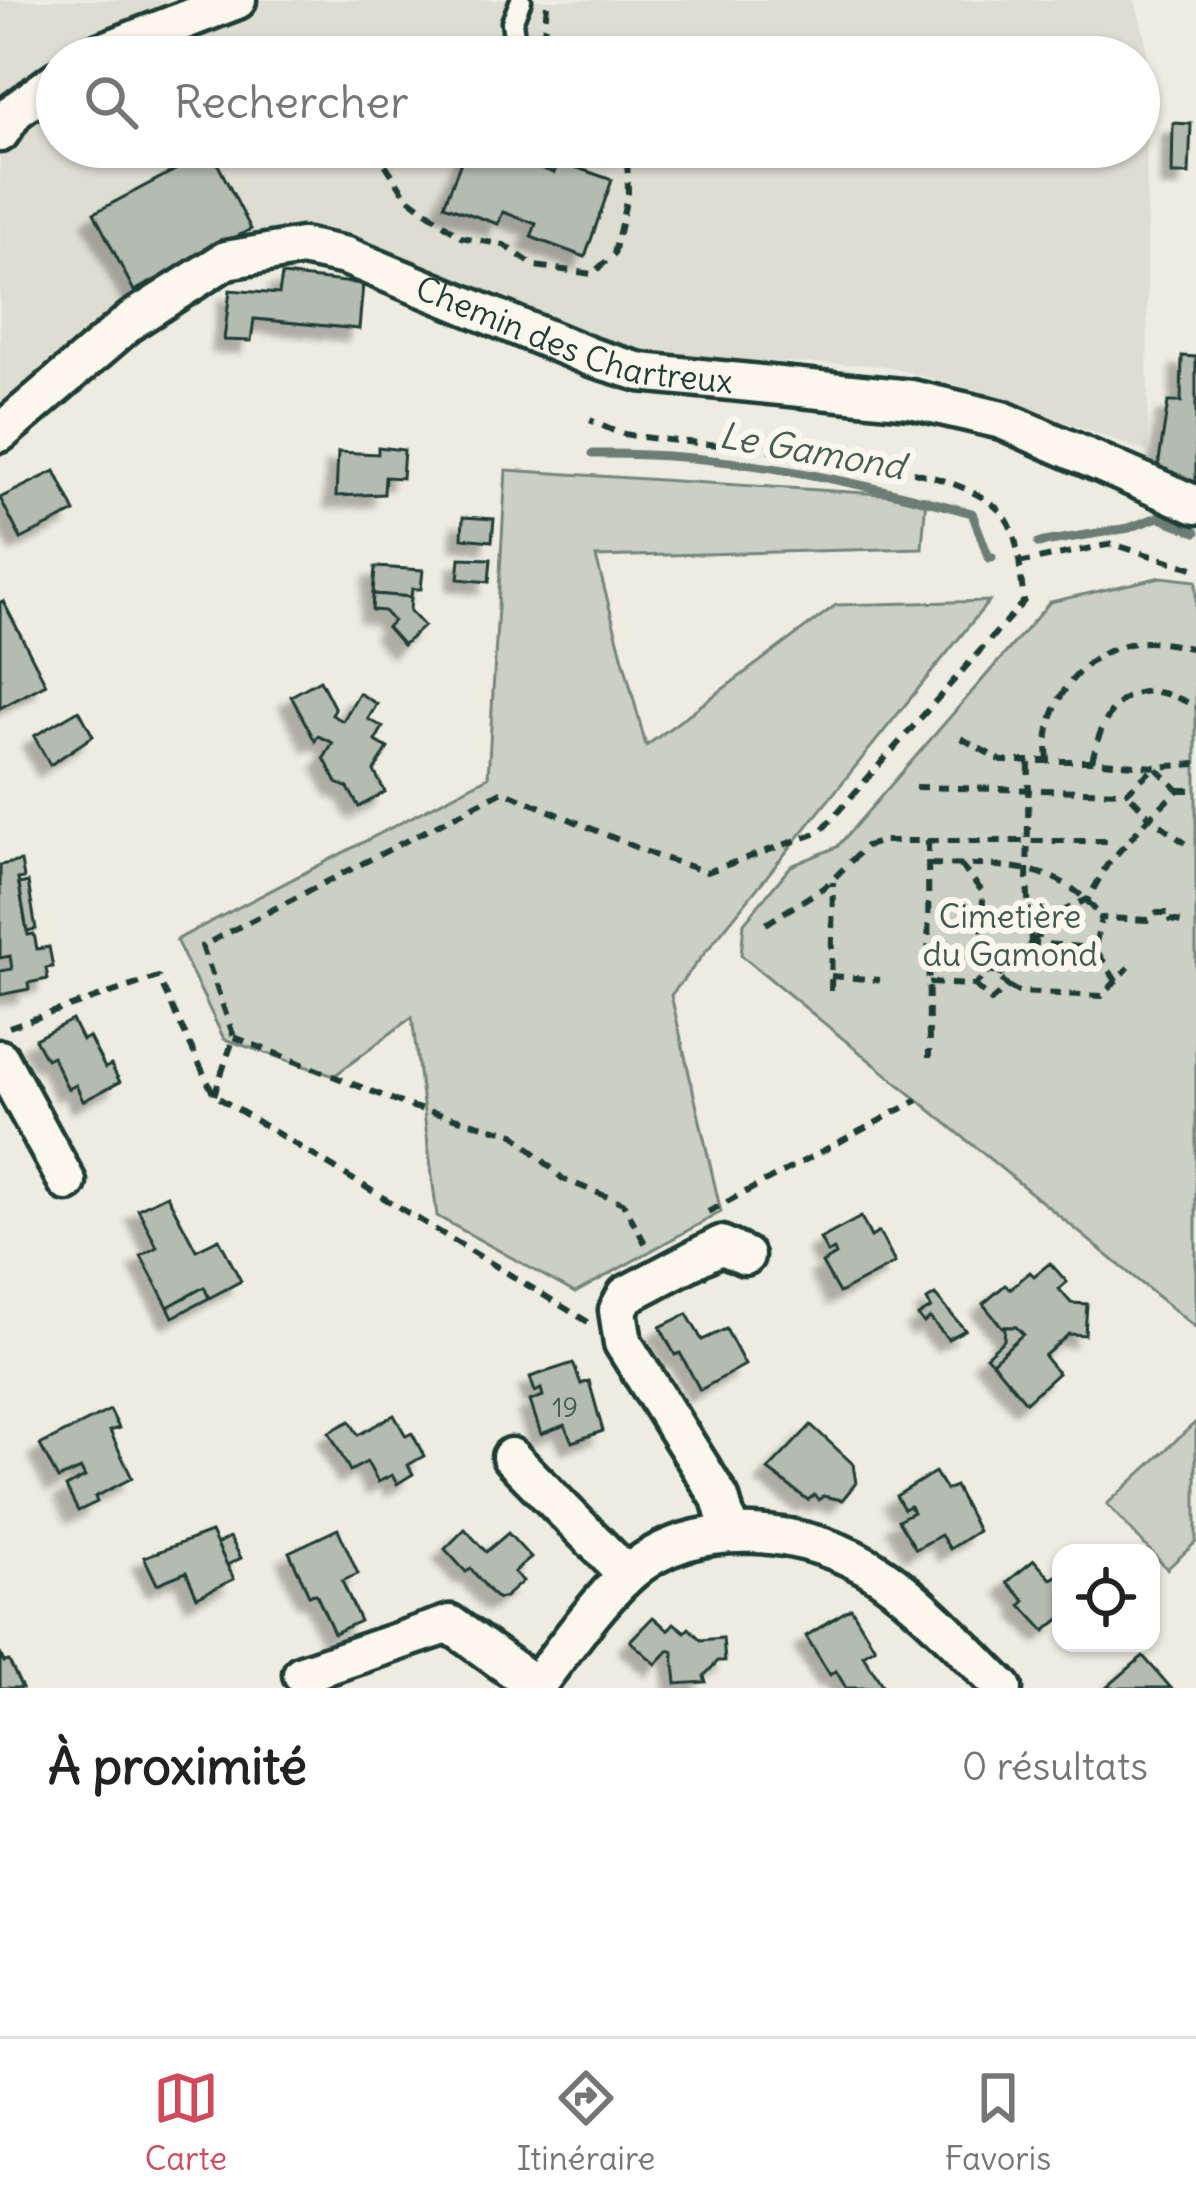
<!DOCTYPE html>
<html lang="fr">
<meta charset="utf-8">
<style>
body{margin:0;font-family:Delius,sans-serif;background:#f2f2f2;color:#222}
.controls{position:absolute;right:36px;bottom:36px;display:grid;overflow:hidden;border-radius:24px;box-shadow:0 3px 9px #0004}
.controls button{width:108px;height:108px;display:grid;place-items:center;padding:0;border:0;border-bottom:3px solid #e0e0e0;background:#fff;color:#222;font:60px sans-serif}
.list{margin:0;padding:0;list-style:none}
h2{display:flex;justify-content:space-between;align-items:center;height:156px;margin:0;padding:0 48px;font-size:51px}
h2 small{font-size:39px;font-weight:400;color:#767676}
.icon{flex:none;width:66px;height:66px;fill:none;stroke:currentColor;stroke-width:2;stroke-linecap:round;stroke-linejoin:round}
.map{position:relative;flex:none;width:1196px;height:1688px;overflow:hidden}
.search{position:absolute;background:#fff;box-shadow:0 3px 9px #0004;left:36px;right:36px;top:36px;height:132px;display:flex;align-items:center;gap:30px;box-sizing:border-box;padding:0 42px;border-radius:66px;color:#767676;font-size:45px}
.sheet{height:348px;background:#fff}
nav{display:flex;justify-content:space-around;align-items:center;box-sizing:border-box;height:168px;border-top:3px solid #e0e0e0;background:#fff;font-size:33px;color:#767676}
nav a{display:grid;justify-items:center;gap:6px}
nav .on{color:#d1495b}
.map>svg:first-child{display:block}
.built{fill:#ddddd2;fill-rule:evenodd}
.green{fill:#cbcfc4;stroke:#75867c;stroke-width:3}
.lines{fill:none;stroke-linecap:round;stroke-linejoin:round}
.stream{stroke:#6c7d74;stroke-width:9}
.building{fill:#b4bbb0;stroke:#1f3d34;stroke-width:3;filter:url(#shadow)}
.service-casing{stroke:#1f3d34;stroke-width:27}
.minor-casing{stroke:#1f3d34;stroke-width:45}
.path{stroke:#1f3d34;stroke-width:6;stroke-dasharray:12 9;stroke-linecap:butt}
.service{stroke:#fbf7ec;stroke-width:18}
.minor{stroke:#fbf7ec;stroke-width:36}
.labels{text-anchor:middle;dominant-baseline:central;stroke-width:12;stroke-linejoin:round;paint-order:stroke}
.number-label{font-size:27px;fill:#445c53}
.street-label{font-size:33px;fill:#1f3d34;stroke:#fbf7ec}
.park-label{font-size:33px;fill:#415a51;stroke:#fbf7ec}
.water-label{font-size:36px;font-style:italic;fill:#455d54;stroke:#fbf7ec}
</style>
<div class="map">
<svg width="1196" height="1688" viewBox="0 0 1196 1688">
<defs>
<filter id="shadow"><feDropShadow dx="-11" dy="11" stdDeviation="3" flood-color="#0004"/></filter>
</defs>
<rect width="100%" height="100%" fill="#eeece1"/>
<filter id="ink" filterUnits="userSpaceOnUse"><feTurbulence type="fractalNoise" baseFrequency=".00833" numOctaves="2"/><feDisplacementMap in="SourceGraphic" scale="24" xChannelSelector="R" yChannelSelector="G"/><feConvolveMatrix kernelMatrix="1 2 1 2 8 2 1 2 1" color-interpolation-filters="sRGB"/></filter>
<g filter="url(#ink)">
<path class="built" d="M0,0H1135L1146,41L1148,452L986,393L880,365L648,358L348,242L256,237L0,411ZM57,57H1139V147H57Z"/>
<g class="green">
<path d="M506,470L926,497L922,548L596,557L646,746L836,605L989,601L671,995L721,1212L575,1293L437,1216L412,1017L334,1076L224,1039L176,940L488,777Z"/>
<path d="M1161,577L1196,581V1328L741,955L744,923L791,866L837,847L1050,602Z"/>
<path d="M1196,1422V1542L1167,1569L1107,1504Z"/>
</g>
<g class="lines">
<g class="stream">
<path d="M593,454C722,452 848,479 972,513L989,558L992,557"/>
<path d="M1038,543L1129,528L1158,517L1196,532"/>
</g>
</g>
<g class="building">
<path d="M1173,123L1191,124L1189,174H1172Z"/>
<path d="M467,147H520L526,149L521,161L554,173L558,161L612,180L585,257L531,237L536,224L503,212L498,224L444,205Z"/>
<path d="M211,151L251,229L134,291L94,213Z"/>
<path d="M282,275L363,284L359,329L254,319L251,341L224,340L230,290L279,294Z"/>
<path d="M1182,356L1196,357V486L1157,474L1168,402H1181Z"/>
<path d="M378,447L404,450L402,478L385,477L384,494L336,496L338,452L378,454Z"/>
<path d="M55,471L75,512L21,539L0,498Z"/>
<path d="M463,517L494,519L492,541L462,538Z"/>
<path d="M460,558L491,559L489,582L458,579Z"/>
<path d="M375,567L423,570L421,589H412L411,597L373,594Z"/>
<path d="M373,594L411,597L410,611L424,626L403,645L387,627L393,621L384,611L372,610Z"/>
<path d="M3,601L46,684L0,708V602Z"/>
<path d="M320,680L335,709L332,715L343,721L359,693L377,704L368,719L383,727L375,741L388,748L374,771L385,792L359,807L348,788L337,783L324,758L333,743L318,736L315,741L291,696Z"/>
<path d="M79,710L93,736L50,765L34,736Z"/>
<path d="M21,861L24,878L18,879L28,935L34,934L37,949L49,947L53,967L46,968L48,979L28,983L29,989L0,995V971L12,969L10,956L0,958V865Z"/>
<path d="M28,882L36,929L27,931L19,884Z"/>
<path d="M72,1020L82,1040L89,1037L105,1068L111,1065L120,1082L83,1101L76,1085L68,1089L52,1056L46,1059L35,1039Z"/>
<path d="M167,1195L196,1250L219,1239L241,1281L209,1298L204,1287L168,1307L141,1256L157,1247L138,1209Z"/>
<path d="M861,1217L871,1237L879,1232L895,1263L839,1293L822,1263L836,1255L834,1250L828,1253L820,1239Z"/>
<path d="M1050,1263L1067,1282L1059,1289L1071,1303L1087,1304L1085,1335L1069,1334L1044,1356L1058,1373L1026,1402L992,1362L1023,1334L1016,1327H1002L983,1304L1005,1285L1010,1289L1030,1272L1034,1276Z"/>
<path d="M204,1287L209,1298L173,1317L168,1307Z"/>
<path d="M935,1295L965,1330L948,1339L930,1318L924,1323L918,1316L931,1308L927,1300Z"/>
<path d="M687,1314L702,1340L726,1329L745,1365L700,1390L680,1353L675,1355L660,1327Z"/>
<path d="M1005,1327H1016L1023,1334L992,1362L986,1356L1004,1340Z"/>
<path d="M573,1363L581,1384L589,1381L603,1431L572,1442L565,1425L541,1434L530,1401L543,1396L541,1389L535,1392L530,1377Z"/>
<path d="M110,1410L119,1428L110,1431L132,1478L95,1497L97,1502L78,1511L66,1487L85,1477L81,1469L58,1479L40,1445Z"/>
<path d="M394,1415L406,1436L412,1433L424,1456L408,1465L413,1474L397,1484L392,1475L378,1482L367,1462L350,1471L329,1432L350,1421L358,1435Z"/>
<path d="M811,1425L853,1464L856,1483L842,1500L823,1496L819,1500L814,1495L808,1500L768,1470Z"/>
<path d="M935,1472L946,1490L955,1486L978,1531L950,1549L941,1535L916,1549L898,1520L913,1512L910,1506L904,1509L896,1496Z"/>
<path d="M338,1529L358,1574L342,1581L360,1621L334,1633L316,1594L309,1595L289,1552Z"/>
<path d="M465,1529L486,1552L508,1533L531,1558L514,1572L523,1581L505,1597L498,1599L491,1593L471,1569L466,1572L445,1549Z"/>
<path d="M211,1532L234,1579L197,1597L186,1572L157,1584L144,1557Z"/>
<path d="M230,1537L241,1558L227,1565L217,1544Z"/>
<path d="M1034,1560L1051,1579L1061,1573V1618L1045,1631L1021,1605L1025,1601L1007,1582Z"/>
<path d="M851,1608L875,1648L863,1655L884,1688H846L836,1671L830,1675L806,1636Z"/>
<path d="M653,1617L668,1630L674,1623L685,1632L689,1628L701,1640L723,1638L725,1661H718L704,1676L706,1682L676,1684L673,1652L669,1650L656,1664L630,1641Z"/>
<path d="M0,1653L4,1662L9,1661L22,1688H0Z"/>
<path d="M1143,1656L1171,1688H1106Z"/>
</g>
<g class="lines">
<defs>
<path id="service" d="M517,57L512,22L521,0"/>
<g id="minor">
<path d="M89,57L237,0"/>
<path d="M0,133L15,111L57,80"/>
<path id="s1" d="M0,433L132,320L226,260L302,247L346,256L591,357L640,372L911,399L1002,420L1196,505"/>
<path d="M0,1059L67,1182"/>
<path d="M511,1457L627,1575"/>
<path d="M730,1533L720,1498L623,1343L618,1310L626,1295L721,1245L745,1256"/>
<path d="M302,1674L450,1624L536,1686"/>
<path d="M534,1688C563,1651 593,1607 627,1575C693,1513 812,1527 882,1576C926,1607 965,1651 1003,1688"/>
</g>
</defs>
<use href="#service" class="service-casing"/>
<use href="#minor" class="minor-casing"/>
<g class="path">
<path d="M547,5L544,33L559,57"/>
<path d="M374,147L406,196L461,237L504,245L535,266L592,274L614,254L628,193L627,147"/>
<path d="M1018,563L1112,544L1196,569"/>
<path d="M961,738L1002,761H1092L1155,767L1196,764"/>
<path d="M1048,760C1041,708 1078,656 1129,644C1151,639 1175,645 1196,649"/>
<path d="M1092,761C1106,697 1137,673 1196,707"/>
<path d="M1029,763L1027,881L1031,943"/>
<path d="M915,787L1127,792L1155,767L1178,790L1150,817L1127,792"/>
<path d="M1178,790H1196"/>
<path d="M928,840L929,1058"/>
<path d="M929,864C994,866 1060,858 1101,918"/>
<path d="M960,865L983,892L982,978"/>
<path d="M766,924L826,886L866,846L884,841H1112"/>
<path d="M1031,943L1063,911L1088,899L1107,865L1150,817L1185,843"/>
<path d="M831,976L880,980"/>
<path d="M999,976L1031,943L1095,948"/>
<path d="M1116,981L1095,948L1101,918L1148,920L1157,913H1170V920L1182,922"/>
<path d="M929,983L975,985L991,969L1008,986L991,1001L975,985"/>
<path d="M1008,986L1018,992L1102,996L1129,967"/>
<path d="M831,991L833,882"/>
<path d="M9,1027L158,977L214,1095L588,1322"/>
<path d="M234,1037L409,1106L514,1134L563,1179L623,1203L646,1245"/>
<path d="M214,1095L234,1037L202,946L503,791L654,855L707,872L820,832L1024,601C1020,577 1020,540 1007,520C963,450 706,450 624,434C612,431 601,425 590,420"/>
<path d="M708,1212L918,1100"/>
</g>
<use href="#service" class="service"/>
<use href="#minor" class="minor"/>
</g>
</g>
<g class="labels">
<g class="number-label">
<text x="565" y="1407">19</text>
</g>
<g class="street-label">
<text stroke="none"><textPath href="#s1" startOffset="651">Chemin des Chartreux</textPath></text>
</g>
<g class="park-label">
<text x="1010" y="916">Cimetière<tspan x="1010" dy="38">du Gamond</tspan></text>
</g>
<g class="water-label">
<text transform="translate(812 451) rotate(10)">Le Gamond</text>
</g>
</g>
</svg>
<div class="controls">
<button><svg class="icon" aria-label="locate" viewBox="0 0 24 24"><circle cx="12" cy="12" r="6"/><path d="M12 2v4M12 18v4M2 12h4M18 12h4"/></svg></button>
</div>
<div class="search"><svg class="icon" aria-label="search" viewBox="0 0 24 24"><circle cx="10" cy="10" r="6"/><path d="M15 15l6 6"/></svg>Rechercher</div>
</div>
<section class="sheet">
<h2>À proximité<small>0 résultats</small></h2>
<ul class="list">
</ul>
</section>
<nav>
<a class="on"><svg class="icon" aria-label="map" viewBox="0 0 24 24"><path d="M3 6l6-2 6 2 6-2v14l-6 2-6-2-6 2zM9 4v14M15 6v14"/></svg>Carte</a>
<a><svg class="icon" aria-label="directions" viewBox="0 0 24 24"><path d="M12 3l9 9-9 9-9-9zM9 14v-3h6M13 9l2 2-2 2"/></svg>Itinéraire</a>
<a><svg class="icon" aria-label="saved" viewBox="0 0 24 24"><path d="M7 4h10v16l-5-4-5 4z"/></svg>Favoris</a>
</nav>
